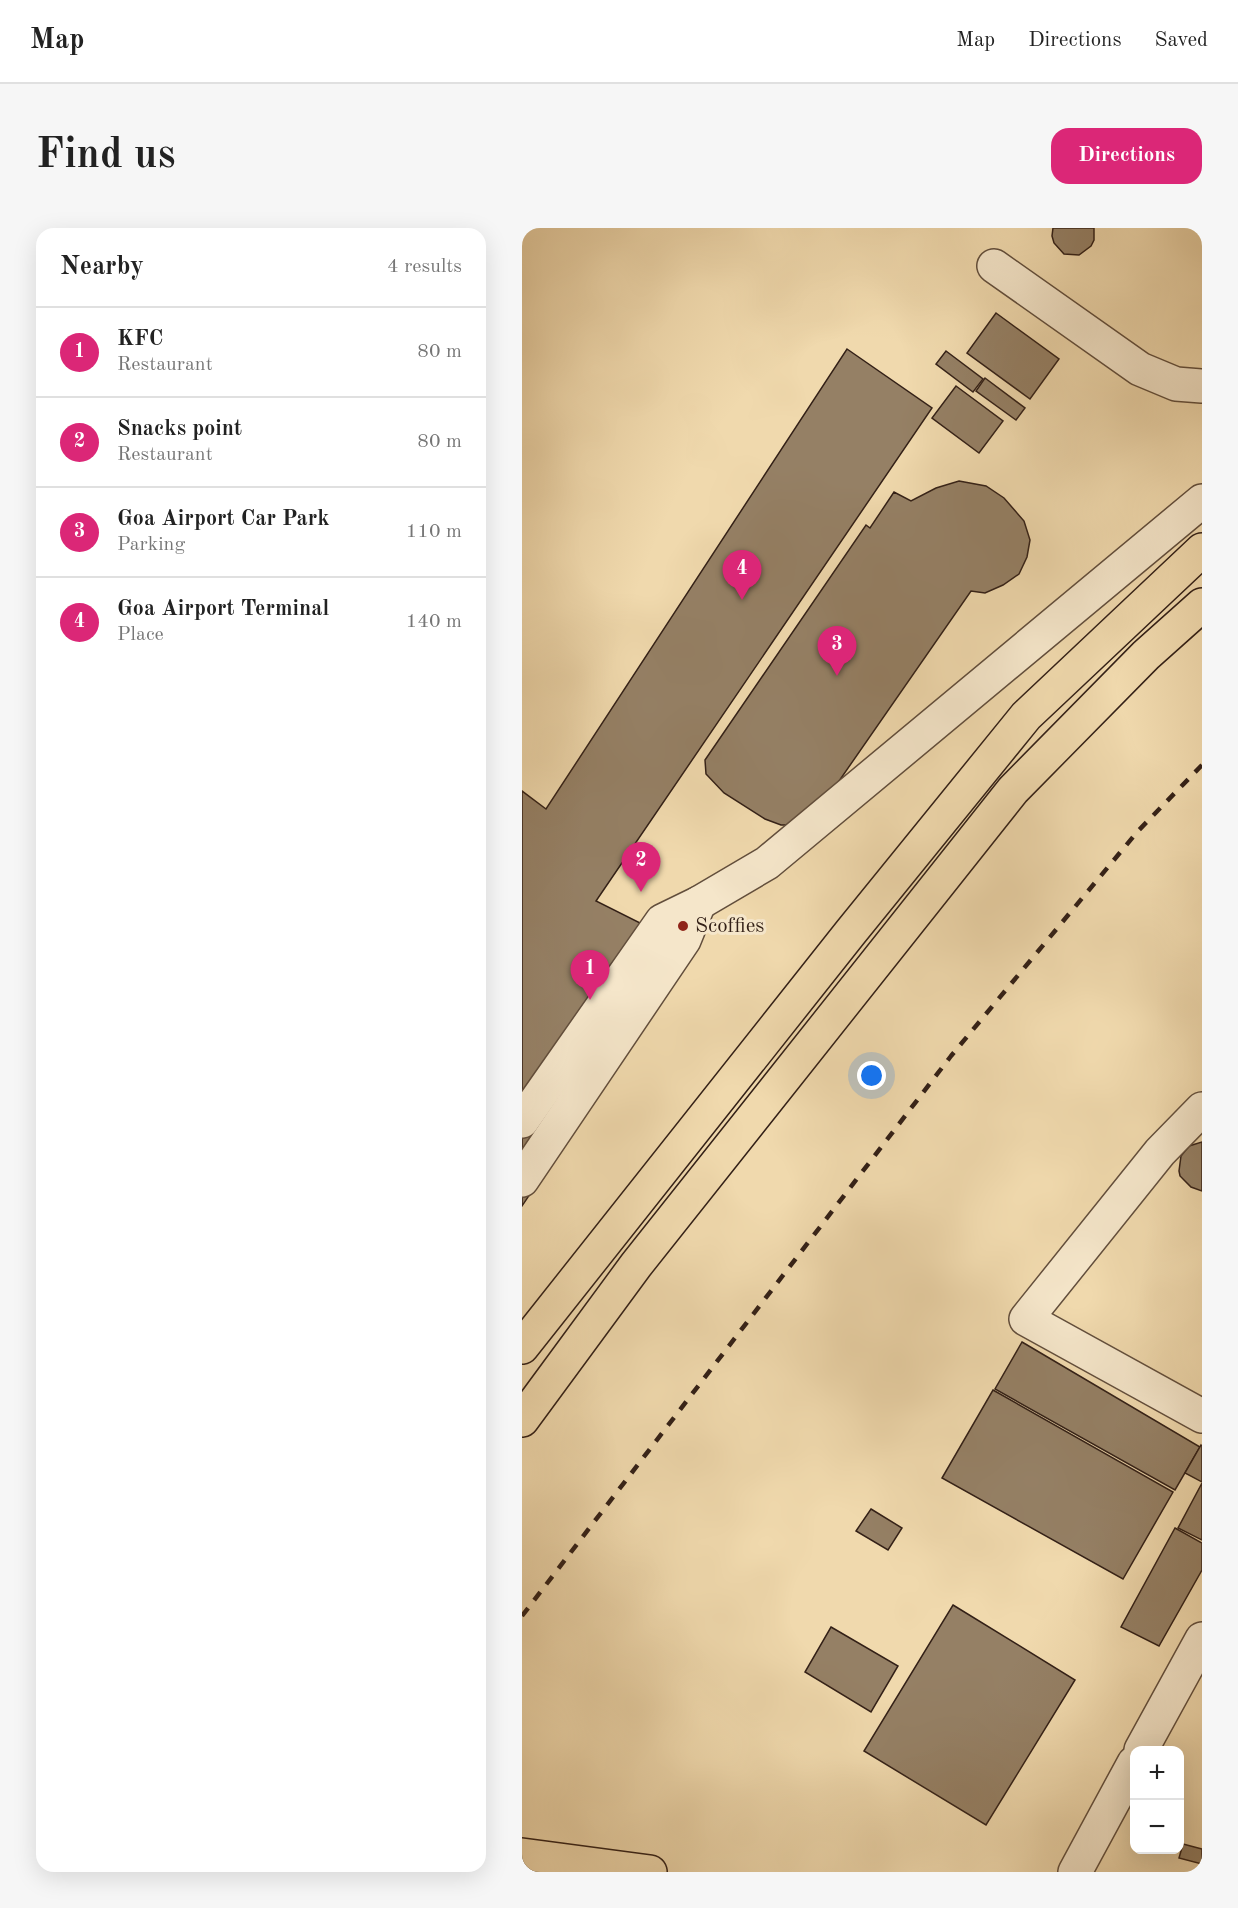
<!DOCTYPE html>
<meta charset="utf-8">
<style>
body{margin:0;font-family:"Old Standard TT",serif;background:#f6f6f6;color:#222}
.controls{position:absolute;right:18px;bottom:18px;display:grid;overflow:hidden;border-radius:12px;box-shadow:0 6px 24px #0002}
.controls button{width:54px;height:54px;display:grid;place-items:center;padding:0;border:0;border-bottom:2px solid #e0e0e0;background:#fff;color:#222;font:30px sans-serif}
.you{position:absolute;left:350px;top:848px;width:21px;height:21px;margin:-15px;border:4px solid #fff;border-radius:50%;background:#1a73e8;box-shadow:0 0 0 9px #1a73e833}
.badge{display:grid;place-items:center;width:39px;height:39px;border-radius:50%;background:#db2777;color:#fff;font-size:20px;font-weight:700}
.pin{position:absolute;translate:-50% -50px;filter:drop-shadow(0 2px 3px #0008)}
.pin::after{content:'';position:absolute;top:32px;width:21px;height:18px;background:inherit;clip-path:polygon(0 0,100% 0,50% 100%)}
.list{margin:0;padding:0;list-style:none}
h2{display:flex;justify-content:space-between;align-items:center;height:78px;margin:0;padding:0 24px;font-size:26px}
h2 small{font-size:20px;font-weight:400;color:#767676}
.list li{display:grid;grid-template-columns:39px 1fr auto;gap:18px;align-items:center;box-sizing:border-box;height:90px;padding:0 24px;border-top:2px solid #e0e0e0}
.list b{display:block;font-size:22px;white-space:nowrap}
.list p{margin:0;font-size:20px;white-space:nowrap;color:#767676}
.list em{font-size:20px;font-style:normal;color:#767676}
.map{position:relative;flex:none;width:680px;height:1644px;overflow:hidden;border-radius:18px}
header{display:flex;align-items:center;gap:36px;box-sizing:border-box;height:84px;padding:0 30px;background:#fff;border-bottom:2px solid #e0e0e0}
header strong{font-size:28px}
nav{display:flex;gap:33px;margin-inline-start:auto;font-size:21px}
.intro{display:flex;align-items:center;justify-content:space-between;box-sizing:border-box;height:144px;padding:0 36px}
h1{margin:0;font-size:42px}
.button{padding:15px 27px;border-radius:18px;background:#db2777;color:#fff;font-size:21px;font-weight:700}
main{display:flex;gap:36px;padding:0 36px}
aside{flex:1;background:#fff;border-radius:18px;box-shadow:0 6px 24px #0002}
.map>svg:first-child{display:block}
.building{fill:#958065;stroke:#332017;stroke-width:1.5}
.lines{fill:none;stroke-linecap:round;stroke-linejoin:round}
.minor-casing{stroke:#624e3c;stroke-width:36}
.highway-casing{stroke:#332017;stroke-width:36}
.minor{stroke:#f5e6ca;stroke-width:33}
.highway{stroke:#f0d9ad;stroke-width:33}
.rail{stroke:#332017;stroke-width:4.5;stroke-dasharray:10 10;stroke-linecap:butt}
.poi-dot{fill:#8f2418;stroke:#f5e6ca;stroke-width:2}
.labels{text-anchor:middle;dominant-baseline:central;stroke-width:6;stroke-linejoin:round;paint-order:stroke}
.poi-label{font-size:21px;fill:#332017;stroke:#f5e6ca;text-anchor:start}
</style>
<header>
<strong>Map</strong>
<nav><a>Map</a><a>Directions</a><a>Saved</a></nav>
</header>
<div class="intro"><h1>Find us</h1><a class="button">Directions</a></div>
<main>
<aside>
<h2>Nearby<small>4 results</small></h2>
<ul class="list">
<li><span class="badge">1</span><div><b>KFC</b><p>Restaurant</p></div><em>80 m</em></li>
<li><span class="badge">2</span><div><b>Snacks point</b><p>Restaurant</p></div><em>80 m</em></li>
<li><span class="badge">3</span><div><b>Goa Airport Car Park</b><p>Parking</p></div><em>110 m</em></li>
<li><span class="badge">4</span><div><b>Goa Airport Terminal</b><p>Place</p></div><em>140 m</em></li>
</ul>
</aside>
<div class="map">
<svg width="680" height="1644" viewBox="0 0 680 1644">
<rect width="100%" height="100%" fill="#f0d9ad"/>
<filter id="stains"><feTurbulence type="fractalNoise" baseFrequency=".00333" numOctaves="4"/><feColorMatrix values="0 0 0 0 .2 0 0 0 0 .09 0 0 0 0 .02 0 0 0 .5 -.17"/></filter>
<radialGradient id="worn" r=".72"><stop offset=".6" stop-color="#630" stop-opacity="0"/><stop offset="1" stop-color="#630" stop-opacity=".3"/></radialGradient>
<g class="building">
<path d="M572,0V12L569,18L557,27L542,26L532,15L530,8L531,0Z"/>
<path d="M474,85L537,131L508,171L445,125Z"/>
<path d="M325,121L410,180L74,673L172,722L0,978V563L24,581Z"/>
<path d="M424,123L461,151L451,164L414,136Z"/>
<path d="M463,150L503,180L494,192L454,163Z"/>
<path d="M434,158L481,193L457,225L410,190Z"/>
<path d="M437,253L464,258L482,270L502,293L508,312L505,329L497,346L481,357L463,365L449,363L299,579L272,597H259L243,591L202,565L184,546L183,532L344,297L348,300L372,264L389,273L414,260Z"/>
<path d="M680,914V963L669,959L658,948L657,943L659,928L667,918Z"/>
<path d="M500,1114L678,1219L653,1262L473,1161Z"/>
<path d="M471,1162L651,1264L601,1351L420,1250Z"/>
<path d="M679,1217L680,1218V1254L663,1245Z"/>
<path d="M680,1255V1312L656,1300Z"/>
<path d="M349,1281L380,1300L366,1322L334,1303Z"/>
<path d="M653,1300L680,1315V1342L637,1418L599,1399Z"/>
<path d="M431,1377L553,1452L464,1597L342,1523Z"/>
<path d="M309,1399L376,1438L349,1484L283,1444Z"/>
<path d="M661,1616L680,1621V1636L657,1630Z"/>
</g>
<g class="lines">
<defs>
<g id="minor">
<path d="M472,38L618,141L654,156L680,158"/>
<path d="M680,881L638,924L504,1091L680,1188"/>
<path d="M0,893L140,693L177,675L245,635L680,273"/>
<path d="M0,952L162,712L177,675"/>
<path d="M619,1522L680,1411"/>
<path d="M553,1644L612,1535"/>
</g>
<g id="highway">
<path d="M0,1119L328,705L504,488L680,322"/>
<path d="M0,1192L114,1037L491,562L624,427L680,377"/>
<path d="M0,1627L128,1644"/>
</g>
</defs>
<use href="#minor" class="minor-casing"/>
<use href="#highway" class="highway-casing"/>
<use href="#minor" class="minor"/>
<use href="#highway" class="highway"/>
<path class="rail" d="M0,1388L429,828L616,603L680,537"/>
</g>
<circle class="poi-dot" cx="161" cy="698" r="6"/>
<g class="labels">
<g class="poi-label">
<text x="173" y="698">Scoffies</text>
</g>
</g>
<rect width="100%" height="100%" filter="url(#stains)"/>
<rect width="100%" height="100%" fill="url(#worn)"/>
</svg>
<div class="controls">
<button>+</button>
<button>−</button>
</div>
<div class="you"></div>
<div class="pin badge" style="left:68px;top:772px">1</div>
<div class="pin badge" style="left:119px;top:664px">2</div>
<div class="pin badge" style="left:315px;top:448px">3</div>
<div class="pin badge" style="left:220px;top:372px">4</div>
</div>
</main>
